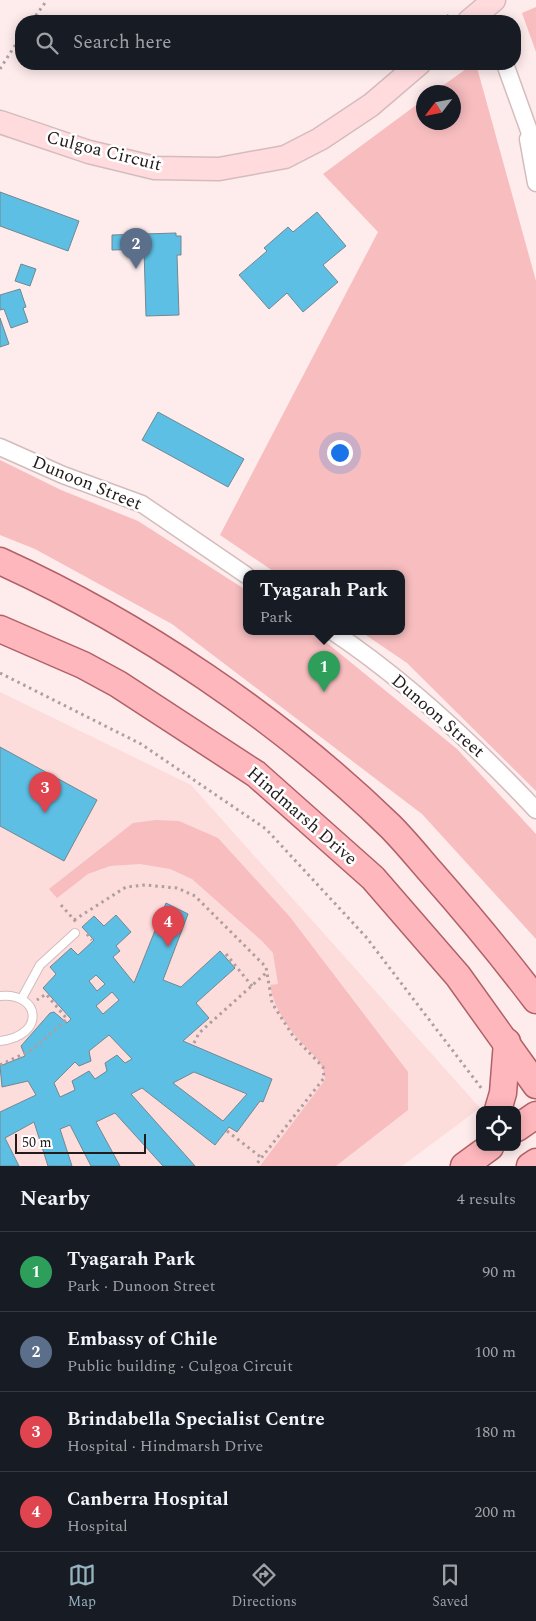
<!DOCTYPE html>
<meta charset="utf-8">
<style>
body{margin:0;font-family:Spectral,serif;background:#242831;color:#f1f3f6}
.controls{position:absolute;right:15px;bottom:15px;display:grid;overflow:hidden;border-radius:10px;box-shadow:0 2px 12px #0003}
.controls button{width:45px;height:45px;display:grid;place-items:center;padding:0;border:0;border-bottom:1px solid #363941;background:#171b24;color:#f1f3f6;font:25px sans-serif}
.compass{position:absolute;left:416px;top:85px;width:45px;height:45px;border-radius:50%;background:#171b24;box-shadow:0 2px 12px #0003;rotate:238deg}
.scale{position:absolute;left:15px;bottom:12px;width:131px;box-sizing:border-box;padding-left:5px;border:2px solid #231a1b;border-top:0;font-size:14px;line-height:18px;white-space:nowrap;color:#231a1b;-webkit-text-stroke:4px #fff;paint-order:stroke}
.you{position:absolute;left:339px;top:452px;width:18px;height:18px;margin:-12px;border:4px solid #fff;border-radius:50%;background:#1a73e8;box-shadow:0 0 0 8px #1a73e833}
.badge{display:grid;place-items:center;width:32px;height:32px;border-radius:50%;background:#97b3bf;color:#fff;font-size:16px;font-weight:700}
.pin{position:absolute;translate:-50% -41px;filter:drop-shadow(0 1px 2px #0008)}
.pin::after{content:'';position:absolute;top:26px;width:18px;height:15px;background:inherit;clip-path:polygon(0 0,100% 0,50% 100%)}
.popup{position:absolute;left:243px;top:570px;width:162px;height:65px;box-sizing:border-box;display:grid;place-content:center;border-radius:10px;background:#171b24;filter:drop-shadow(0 1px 4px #0005);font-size:16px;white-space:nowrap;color:#9ea1a6}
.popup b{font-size:19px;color:#f1f3f6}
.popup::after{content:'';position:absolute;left:50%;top:100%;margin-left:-10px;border:10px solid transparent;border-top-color:#171b24}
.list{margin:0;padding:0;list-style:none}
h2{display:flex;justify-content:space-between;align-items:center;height:65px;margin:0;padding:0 20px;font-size:21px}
h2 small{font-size:16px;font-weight:400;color:#9ea1a6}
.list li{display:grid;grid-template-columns:32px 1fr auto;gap:15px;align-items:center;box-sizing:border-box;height:80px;padding:0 20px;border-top:1px solid #363941}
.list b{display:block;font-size:19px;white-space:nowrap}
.list p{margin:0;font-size:16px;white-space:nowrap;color:#9ea1a6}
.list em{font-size:16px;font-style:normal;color:#9ea1a6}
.icon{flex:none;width:28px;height:28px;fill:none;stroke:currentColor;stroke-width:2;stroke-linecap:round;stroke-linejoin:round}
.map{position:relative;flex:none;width:536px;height:1166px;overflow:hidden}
.search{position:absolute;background:#171b24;box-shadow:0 2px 12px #0003;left:15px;right:15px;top:15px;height:55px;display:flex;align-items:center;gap:12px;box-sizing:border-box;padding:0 18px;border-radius:20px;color:#9ea1a6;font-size:19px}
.sheet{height:385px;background:#171b24}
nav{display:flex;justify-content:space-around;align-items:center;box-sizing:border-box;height:70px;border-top:1px solid #363941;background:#171b24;font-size:14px;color:#9ea1a6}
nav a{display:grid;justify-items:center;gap:2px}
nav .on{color:#97b3bf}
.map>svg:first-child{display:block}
.built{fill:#fddcdc}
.green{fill:#f7bdbf}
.building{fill:#5dbfe4;stroke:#738790;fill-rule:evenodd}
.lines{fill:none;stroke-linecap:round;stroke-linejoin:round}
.lane-casing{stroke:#d4bcbd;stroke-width:10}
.street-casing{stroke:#d4bcbd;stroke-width:19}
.secondary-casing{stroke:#d4bcbd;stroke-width:25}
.primary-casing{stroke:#b16167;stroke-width:29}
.path{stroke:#ae9e9f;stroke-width:3;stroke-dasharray:2.5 4;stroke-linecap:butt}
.lane{stroke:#fff;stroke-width:8}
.street{stroke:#fff;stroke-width:16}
.secondary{stroke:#ffdbde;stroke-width:22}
.primary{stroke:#feb7bc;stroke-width:26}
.labels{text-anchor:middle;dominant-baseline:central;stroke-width:5;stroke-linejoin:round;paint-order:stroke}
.street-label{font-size:18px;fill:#231a1b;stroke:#fff}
</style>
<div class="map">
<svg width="536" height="1166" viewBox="0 0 536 1166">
<rect width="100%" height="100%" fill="#feebeb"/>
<path class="built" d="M0,692L191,785L480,1108L402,1166H0Z"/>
<g class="green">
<path d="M536,7V52L522,13Z"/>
<path d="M473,64H476L536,281V791L407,663L360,631H402V573H276L220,535L378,232L323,174L423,100L424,122H454V92H434Z"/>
<path d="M0,460L61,490L138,521L246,590V631H310L316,634L457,749L536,834V939L422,814L172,624L35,549L0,535Z"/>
<path d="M156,820L179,821L218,838L290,917L408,1072V1110L336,1166H260L325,1080C324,1061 313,1056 301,1042C286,1026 274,1007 270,985L278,984L273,953L262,941L192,879L170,869L140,864L110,866L88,874L57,898L49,889L133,823Z"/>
</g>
<g class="building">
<path d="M0,192L79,221L68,251L0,226Z"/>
<path d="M317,212L346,246L323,265L338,282L303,312L287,293L269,309L239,275L267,251L264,248L288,227L293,232Z"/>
<path d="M176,233V236H181V255H177L179,315L146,316L144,249L112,250V235Z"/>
<path d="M21,264L36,269L30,286L15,281Z"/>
<path d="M20,289L26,307L23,308L28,322L11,328L4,309L0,310V295Z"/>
<path d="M0,318L9,344L0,347Z"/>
<path d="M158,412L244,459L228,487L142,440Z"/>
<path d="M0,747L97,800L64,861L0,826Z"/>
<path d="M166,903L188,914L163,980L181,987L220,951L235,968L196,1003L209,1018L183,1041L272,1079L263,1102L260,1101L237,1132L229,1127L215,1145L142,1088L131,1094L195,1166H163L115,1113L96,1122L120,1166H91L70,1125L60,1129L72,1166H48L34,1122L5,1138L19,1166H0V1112L36,1095L28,1081L2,1087L0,1066L25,1056L21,1046L50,1013L54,1012L67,1023L71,1019L43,988L56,974L50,967L71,948L78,955L94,940L82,927L94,916L104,926L116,915L131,932L116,946L120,951L113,957L134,983ZM96,975L105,984L97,991L89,981ZM112,992L119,1000L103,1014L96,1006ZM109,1035L132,1059L125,1063L117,1055L105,1063L107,1071L95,1079L89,1071L72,1081L75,1090L60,1097L54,1083L75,1062L79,1066L91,1061L89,1051ZM194,1072L247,1094L223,1121L173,1083Z"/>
</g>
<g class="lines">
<defs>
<g id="lane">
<path d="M0,996C41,992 46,1036 0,1041"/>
<path d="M22,998L40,965L75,933"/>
</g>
<g id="street">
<path d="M505,64L536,150"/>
<path d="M528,139L536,183"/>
<path d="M0,447L63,475L142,504L246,575"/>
<path d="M332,631C407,681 474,744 536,810"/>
</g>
<g id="secondary">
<path d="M469,21L494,0"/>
<path d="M0,122L89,152L155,168L219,169L285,157L320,139L371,105L419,64"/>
</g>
<g id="primary">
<path d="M0,561C139,624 280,719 390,826C404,840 417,856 430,871C467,913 502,955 536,1000"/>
<path d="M0,629L83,665L118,684L256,774L373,878L458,976L536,1085"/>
<path d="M498,1110L503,1093L507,1042"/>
<path d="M517,1128L536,1115"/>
<path d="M464,1166L490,1147"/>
<path d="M530,1166L536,1162"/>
</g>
</defs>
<use href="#lane" class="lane-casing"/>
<use href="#street" class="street-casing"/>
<use href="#secondary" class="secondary-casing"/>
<use href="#primary" class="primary-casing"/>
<g class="path">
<path d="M32,21L47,0"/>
<path d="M442,21L450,14"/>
<path d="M0,69L21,36"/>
<path d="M0,673L141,744L266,829L366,937L482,1089"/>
<path d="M61,905L76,922"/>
<path d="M74,920L126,887L145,885L177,888L195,896L266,967L272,1003L293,1036L323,1067L324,1078L255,1166"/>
<path d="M87,934L92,940"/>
<path d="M226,954L252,986"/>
<path d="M194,1043L199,1033L266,973"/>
<path d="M0,1065L32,1050L65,1021L67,1019L46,994L37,1000"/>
<path d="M227,1131L262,1158"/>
</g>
<use href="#lane" class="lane"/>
<use href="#street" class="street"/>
<use href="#secondary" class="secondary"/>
<use href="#primary" class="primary"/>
</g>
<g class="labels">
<g class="street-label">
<text transform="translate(104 151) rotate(14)">Culgoa Circuit</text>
<text transform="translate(87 483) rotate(22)">Dunoon Street</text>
<text transform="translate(438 716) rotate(41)">Dunoon Street</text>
<text transform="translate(302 816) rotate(41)">Hindmarsh Drive</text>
</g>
</g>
</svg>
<div class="controls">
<button><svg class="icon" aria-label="locate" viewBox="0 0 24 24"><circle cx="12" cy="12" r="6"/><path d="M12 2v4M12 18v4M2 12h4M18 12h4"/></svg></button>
</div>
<svg class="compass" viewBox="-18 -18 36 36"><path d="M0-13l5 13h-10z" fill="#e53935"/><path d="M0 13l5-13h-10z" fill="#9ea1a6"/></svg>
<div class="scale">50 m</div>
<div class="you"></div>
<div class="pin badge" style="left:324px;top:692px;background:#2e9e5b">1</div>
<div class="popup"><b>Tyagarah Park</b>Park</div>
<div class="pin badge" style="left:136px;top:269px;background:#5c6f8a">2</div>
<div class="pin badge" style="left:45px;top:813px;background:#e0444e">3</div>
<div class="pin badge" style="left:168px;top:947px;background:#e0444e">4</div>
<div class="search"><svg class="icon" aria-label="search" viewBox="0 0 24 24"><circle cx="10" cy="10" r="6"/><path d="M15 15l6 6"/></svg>Search here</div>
</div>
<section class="sheet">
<h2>Nearby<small>4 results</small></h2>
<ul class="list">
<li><span class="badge" style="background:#2e9e5b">1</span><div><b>Tyagarah Park</b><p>Park · Dunoon Street</p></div><em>90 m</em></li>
<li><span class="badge" style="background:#5c6f8a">2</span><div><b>Embassy of Chile</b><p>Public building · Culgoa Circuit</p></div><em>100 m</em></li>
<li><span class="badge" style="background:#e0444e">3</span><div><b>Brindabella Specialist Centre</b><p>Hospital · Hindmarsh Drive</p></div><em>180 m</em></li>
<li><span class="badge" style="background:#e0444e">4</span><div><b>Canberra Hospital</b><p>Hospital</p></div><em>200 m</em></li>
</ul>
</section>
<nav>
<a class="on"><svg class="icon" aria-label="map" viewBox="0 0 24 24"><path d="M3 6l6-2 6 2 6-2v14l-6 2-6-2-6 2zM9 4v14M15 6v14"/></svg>Map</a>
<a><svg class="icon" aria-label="directions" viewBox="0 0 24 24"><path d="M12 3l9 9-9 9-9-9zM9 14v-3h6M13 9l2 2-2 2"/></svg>Directions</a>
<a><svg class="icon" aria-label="saved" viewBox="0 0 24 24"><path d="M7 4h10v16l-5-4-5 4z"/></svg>Saved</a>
</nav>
